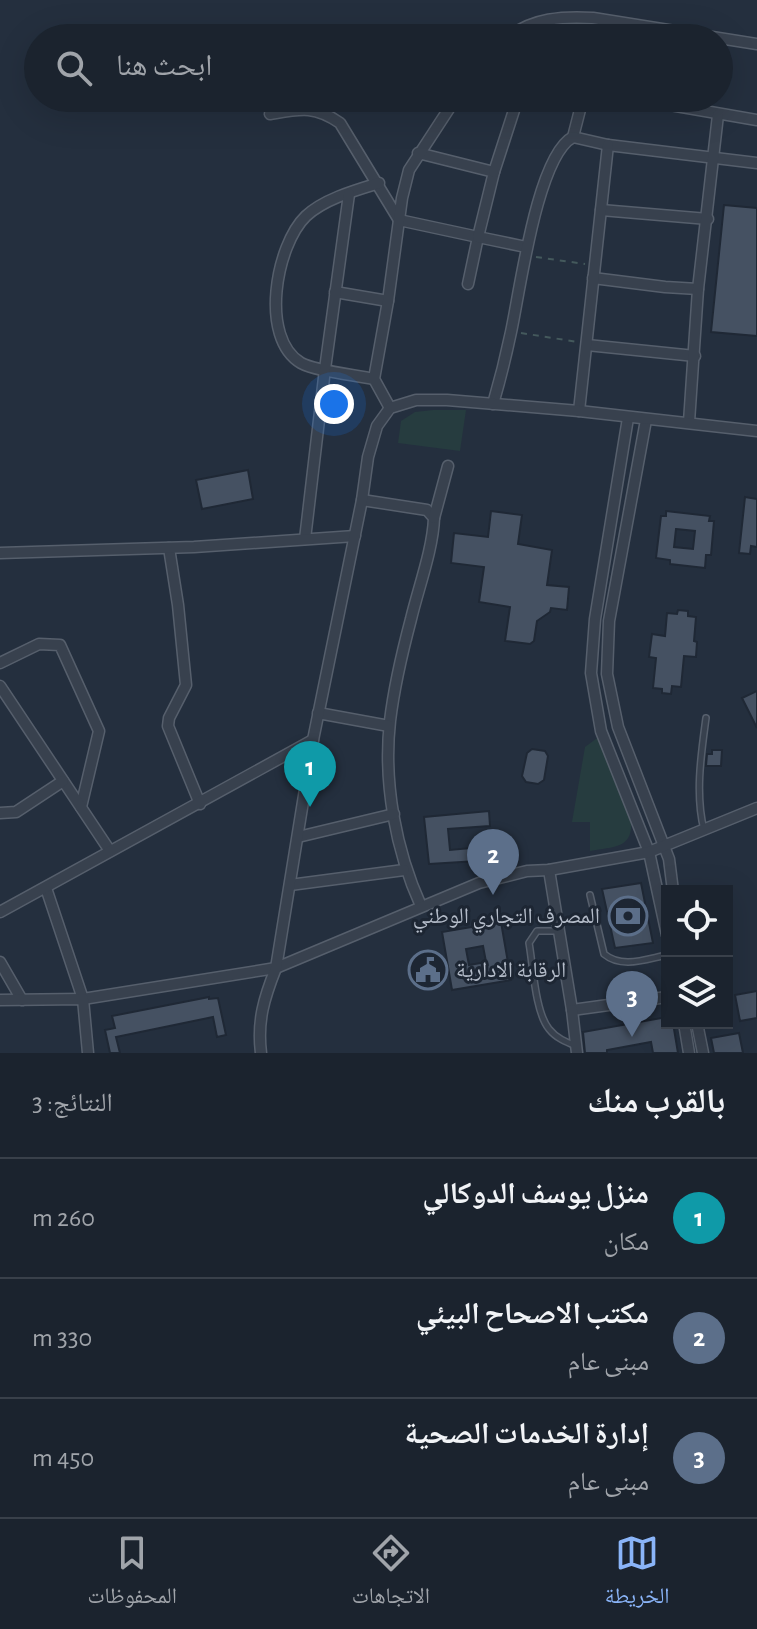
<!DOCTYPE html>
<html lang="ar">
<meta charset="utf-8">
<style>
body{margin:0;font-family:"Alegreya Sans","Noto Naskh Arabic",sans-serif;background:#242b36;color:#f1f3f6;direction:rtl}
.controls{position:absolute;right:24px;bottom:24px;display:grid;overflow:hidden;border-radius:0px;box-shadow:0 8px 32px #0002}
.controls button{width:72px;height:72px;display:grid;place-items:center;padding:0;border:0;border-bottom:2px solid #39404a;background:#1b232e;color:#f1f3f6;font:40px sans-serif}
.you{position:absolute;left:334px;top:404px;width:28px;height:28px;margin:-20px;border:6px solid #fff;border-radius:50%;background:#1a73e8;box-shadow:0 0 0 12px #1a73e833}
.badge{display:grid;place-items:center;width:52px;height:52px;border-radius:50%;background:#8ab4f8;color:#fff;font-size:26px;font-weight:700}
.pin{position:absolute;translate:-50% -66px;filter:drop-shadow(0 2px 4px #0008)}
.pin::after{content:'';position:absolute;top:42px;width:28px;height:24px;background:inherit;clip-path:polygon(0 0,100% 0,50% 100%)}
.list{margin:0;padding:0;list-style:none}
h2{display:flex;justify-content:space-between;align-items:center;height:104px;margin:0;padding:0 32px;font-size:34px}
h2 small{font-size:26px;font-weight:400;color:#a0a4aa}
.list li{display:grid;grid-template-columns:52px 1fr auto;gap:24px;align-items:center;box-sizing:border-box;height:120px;padding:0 32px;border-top:2px solid #39404a}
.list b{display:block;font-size:30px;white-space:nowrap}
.list p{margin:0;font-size:26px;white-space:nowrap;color:#a0a4aa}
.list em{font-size:26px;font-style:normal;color:#a0a4aa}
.icon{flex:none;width:44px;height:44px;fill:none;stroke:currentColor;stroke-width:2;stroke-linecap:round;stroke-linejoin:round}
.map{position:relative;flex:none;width:757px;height:1053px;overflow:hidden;direction:ltr}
.search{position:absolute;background:#1b232e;box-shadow:0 8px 32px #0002;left:24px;right:24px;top:24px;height:88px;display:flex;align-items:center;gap:20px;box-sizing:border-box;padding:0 28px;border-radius:44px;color:#a0a4aa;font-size:30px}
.sheet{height:464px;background:#1b232e}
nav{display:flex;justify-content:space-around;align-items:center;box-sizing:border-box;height:112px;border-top:2px solid #39404a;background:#1b232e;font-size:22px;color:#a0a4aa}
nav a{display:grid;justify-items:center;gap:4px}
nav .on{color:#8ab4f8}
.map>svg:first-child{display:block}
.green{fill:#263c3f}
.building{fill:#455162;stroke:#1f2835;stroke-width:2;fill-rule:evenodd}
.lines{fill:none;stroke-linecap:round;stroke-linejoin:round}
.service-casing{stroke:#565f6c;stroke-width:8}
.minor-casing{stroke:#565f6c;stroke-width:13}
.path{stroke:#44595c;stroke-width:2;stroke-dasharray:6 6;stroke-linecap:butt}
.service{stroke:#38414e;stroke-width:5}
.minor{stroke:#38414e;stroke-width:10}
.labels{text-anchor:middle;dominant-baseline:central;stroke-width:6;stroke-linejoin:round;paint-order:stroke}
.poi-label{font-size:22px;fill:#b4bcc9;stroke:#1d2633;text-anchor:end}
</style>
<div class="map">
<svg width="757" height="1053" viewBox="0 0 757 1053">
<rect width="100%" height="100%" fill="#242f3e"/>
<g class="green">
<path d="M433,410H466L460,451L398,443L401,421L415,412Z"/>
<path d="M600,736L631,817C634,849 616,846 590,851V822H572L585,747Z"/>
</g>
<g class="building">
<path d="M724,205L757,208V336L711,332Z"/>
<path d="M248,470L253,499L202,509L196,480Z"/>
<path d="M745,497L757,499V547L751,546L750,554L739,553Z"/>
<path d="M491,511L522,515L518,544L552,550L547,585L569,587L567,610L551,608L550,612L537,621L534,641L530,644L505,641L510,607L479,602L484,567L451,563L454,533L488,537Z"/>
<path d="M666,511L710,516L709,521H714L711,555H706L705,568L670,564V560L656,558L661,516H666ZM676,529L695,531L693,549L674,547Z"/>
<path d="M678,610L688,611V616L696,617L694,641L697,642L696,657L684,656L681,687L672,686L671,694L662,693V689L653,688L656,658L649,657L652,634L665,636L667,613L677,614Z"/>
<path d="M757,691V728L742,698Z"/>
<path d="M532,749L545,751L548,756L544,780L538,784L526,782L522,776L527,753Z"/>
<path d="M712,750H722L721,766H706L707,754H712Z"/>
<path d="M489,811L490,826L448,829L450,850L493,846L494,860L429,864L424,817Z"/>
<path d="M641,883L653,943L615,948L602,889Z"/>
<path d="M501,922L511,980L452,990L442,932ZM483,946L486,962L469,965L466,949Z"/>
<path d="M757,991V1018L740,1021L735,995Z"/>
<path d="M209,997V999L218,998L226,1035L217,1037L213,1017L116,1037L120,1053H110L105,1030L115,1028L112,1016Z"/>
<path d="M667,1017V1023H673L678,1053H653L651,1042L607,1050V1053H585L583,1032Z"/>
<path d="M739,1033L743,1053H714L711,1038Z"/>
</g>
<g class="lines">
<defs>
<g id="service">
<path d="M704,830C695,794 701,755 706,718"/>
<path d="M590,895L604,954C622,969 646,959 667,955"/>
<path d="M557,931H537L529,943C533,965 535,1012 549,1029C556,1038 566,1042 576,1046"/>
</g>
<g id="minor">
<path d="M508,38C532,18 564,16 593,18L757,44"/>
<path d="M503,98L516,107"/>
<path d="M630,98L757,120"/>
<path d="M270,114C300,109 314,105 340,123L399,220L478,237L468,284"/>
<path d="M573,137L583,98"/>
<path d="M418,153L494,172L478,237L526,247"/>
<path d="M494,172L518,98"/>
<path d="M601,210L708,219"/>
<path d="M593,278L665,287L698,289"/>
<path d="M335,292L388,301"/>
<path d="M587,345L695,356"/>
<path d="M374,379C356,375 315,371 301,363C259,338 276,245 306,216C324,199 356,190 379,183"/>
<path d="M493,404C500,380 506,356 511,332C520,291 537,156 573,137L608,145L757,163"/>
<path d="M390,408L374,379L388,301L402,198L409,170L456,98"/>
<path d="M579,411L608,145"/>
<path d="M628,418L595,619L591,673L601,731L649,852L667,935"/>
<path d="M646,420L609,621L607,674L618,727L669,859L673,891"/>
<path d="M689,422L698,289L718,115"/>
<path d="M362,500L427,510L434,518C433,549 418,589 411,619C402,653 394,687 390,721C383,783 396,851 421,906"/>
<path d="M434,518L448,466"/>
<path d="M305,539L325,369L349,194"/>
<path d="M169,548L178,605L186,685L169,718L168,726L200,804"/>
<path d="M0,553L194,547L355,536"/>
<path d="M0,663L39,644L60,645L99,731L81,807"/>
<path d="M0,686L110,851"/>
<path d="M318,713L389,726"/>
<path d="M0,813L16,812L63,781"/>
<path d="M298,837L394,814"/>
<path d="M549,870L572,1010L667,997"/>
<path d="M290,885L404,870"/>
<path d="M46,888L83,999L276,968L479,883L527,871L549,870L649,852L757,808"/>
<path d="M0,912L313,740"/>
<path d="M0,962L22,1000"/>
<path d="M0,1000L83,999L88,1053"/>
<path d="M572,1010L577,1053"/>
<path d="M684,1023L689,1053"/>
<path d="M697,1023L703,1053"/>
<path d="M261,1053C257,1021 264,998 276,968L313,740L362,500L368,457L377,426L390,408L416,400H447L579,411L757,431"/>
</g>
</defs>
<use href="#service" class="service-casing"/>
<use href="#minor" class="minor-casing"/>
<g class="path">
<path d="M536,257L585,264"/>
<path d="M521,333L578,342"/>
</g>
<use href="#service" class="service"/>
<use href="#minor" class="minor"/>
</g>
<defs>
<symbol id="bank-ring" viewBox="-11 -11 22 22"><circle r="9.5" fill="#1d2633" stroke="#5c6f8a" stroke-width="1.5"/><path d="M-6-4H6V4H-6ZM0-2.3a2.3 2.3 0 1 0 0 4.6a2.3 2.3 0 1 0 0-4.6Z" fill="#5c6f8a"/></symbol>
<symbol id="civic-ring" viewBox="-11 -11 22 22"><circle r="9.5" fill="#1d2633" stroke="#5c6f8a" stroke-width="1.5"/><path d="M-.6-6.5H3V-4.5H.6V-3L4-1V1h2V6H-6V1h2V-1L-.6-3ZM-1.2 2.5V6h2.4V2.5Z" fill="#5c6f8a"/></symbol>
</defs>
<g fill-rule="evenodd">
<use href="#bank-ring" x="606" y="894" width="44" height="44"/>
<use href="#civic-ring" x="406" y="948" width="44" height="44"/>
</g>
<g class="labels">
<g class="poi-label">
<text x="600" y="916">المصرف التجاري الوطني</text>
<text x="456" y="970" text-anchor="start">الرقابة الادارية</text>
</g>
</g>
</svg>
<div class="controls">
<button><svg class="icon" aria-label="locate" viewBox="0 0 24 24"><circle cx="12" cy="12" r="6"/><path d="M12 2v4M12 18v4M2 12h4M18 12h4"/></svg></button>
<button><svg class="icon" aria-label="layers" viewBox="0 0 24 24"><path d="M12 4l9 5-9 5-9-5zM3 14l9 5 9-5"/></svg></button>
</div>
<div class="you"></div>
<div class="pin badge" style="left:310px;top:807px;background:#0f9aa8">1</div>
<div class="pin badge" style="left:493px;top:895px;background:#5c6f8a">2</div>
<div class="pin badge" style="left:632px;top:1037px;background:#5c6f8a">3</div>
<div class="search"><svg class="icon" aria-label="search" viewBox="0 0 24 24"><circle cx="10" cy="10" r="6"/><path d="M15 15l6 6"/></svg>ابحث هنا</div>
</div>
<section class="sheet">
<h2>بالقرب منك<small>النتائج: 3</small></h2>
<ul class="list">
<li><span class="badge" style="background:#0f9aa8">1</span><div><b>منزل يوسف الدوكالي</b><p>مكان</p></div><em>260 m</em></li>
<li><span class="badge" style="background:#5c6f8a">2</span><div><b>مكتب الاصحاح البيئي</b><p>مبنى عام</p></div><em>330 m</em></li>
<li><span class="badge" style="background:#5c6f8a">3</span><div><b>إدارة الخدمات الصحية</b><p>مبنى عام</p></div><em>450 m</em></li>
</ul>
</section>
<nav>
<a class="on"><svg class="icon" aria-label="map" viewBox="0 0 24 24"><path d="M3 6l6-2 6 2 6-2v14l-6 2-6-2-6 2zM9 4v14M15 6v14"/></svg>الخريطة</a>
<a><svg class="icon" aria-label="directions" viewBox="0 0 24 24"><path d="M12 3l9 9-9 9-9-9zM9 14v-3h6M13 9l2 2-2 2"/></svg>الاتجاهات</a>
<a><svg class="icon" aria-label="saved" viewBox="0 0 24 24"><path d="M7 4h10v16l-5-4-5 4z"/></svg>المحفوظات</a>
</nav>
